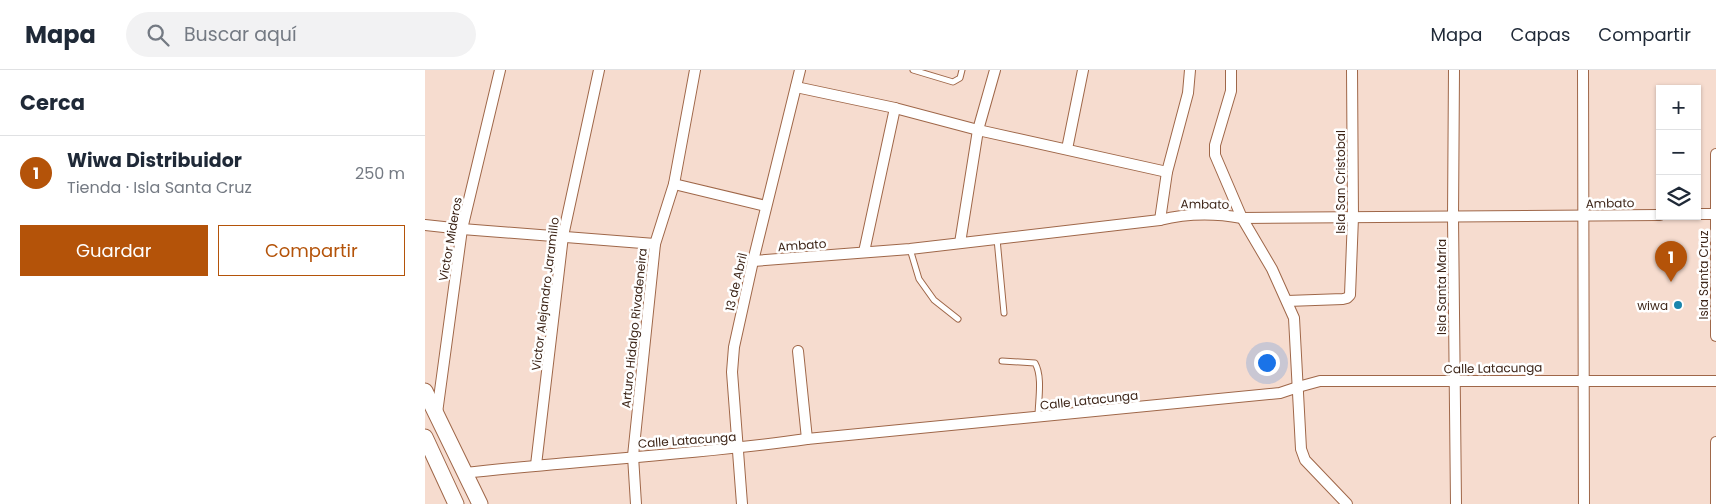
<!DOCTYPE html>
<html lang="es">
<meta charset="utf-8">
<style>
body{margin:0;font-family:Poppins,sans-serif;background:#f2f2f3;color:#1f2937}
.controls{position:absolute;right:15px;top:15px;display:grid;overflow:hidden;border-radius:0px;box-shadow:0 1px 4px #0004}
.controls button{width:45px;height:45px;display:grid;place-items:center;padding:0;border:0;border-bottom:1px solid #e0e1e3;background:#fff;color:#1f2937;font:25px sans-serif}
.you{position:absolute;left:841px;top:292px;width:18px;height:18px;margin:-12px;border:4px solid #fff;border-radius:50%;background:#1a73e8;box-shadow:0 0 0 8px #1a73e833}
.badge{display:grid;place-items:center;width:32px;height:32px;border-radius:50%;background:#b45309;color:#fff;font-size:16px;font-weight:700}
.pin{position:absolute;translate:-50% -41px;filter:drop-shadow(0 1px 2px #0008)}
.pin::after{content:'';position:absolute;top:26px;width:18px;height:15px;background:inherit;clip-path:polygon(0 0,100% 0,50% 100%)}
.list{margin:0;padding:0;list-style:none}
h2{display:flex;justify-content:space-between;align-items:center;height:65px;margin:0;padding:0 20px;font-size:21px}
h2 small{font-size:16px;font-weight:400;color:#747a83}
.list li{display:grid;grid-template-columns:32px 1fr auto;gap:15px;align-items:center;box-sizing:border-box;height:75px;padding:0 20px;border-top:1px solid #e0e1e3}
.list b{display:block;font-size:19px;white-space:nowrap}
.list p{margin:0;font-size:16px;white-space:nowrap;color:#747a83}
.list em{font-size:16px;font-style:normal;color:#747a83}
.actions{display:flex;gap:10px;padding:15px 20px}
.actions a{flex:1;padding:11px 0;border:1px solid #b45309;border-radius:0px;text-align:center;font-size:18px;color:#b45309}
.actions .main{background:#b45309;color:#fff}
.icon{flex:none;width:28px;height:28px;fill:none;stroke:currentColor;stroke-width:2;stroke-linecap:round;stroke-linejoin:round}
.map{position:relative;flex:none;width:1291px;height:434px;overflow:hidden}
header{display:flex;align-items:center;gap:30px;box-sizing:border-box;height:70px;padding:0 25px;background:#fff;border-bottom:1px solid #e0e1e3}
header strong{font-size:24px}
nav{display:flex;gap:28px;margin-inline-start:auto;font-size:18px}
.search{width:350px;height:45px;background:#f2f2f3;display:flex;align-items:center;gap:12px;box-sizing:border-box;padding:0 18px;border-radius:28px;color:#747a83;font-size:19px}
main{display:flex}
aside{flex:1;background:#fff}
.map>svg:first-child{display:block}
.lines{fill:none;stroke-linecap:round;stroke-linejoin:round}
.service-casing{stroke:#9f6749;stroke-width:7}
.minor-casing{stroke:#9f6749;stroke-width:12}
.primary-casing{stroke:#9f6749;stroke-width:17}
.service{stroke:#fff;stroke-width:5}
.minor{stroke:#fff;stroke-width:10}
.primary{stroke:#fff;stroke-width:15}
.poi-dot{fill:#1985ad;stroke:#fff;stroke-width:2}
.labels{text-anchor:middle;dominant-baseline:central;stroke-width:5;stroke-linejoin:round;paint-order:stroke}
.street-label{font-size:12px;fill:#3d2518;stroke:#fff}
.poi-label{font-size:12px;fill:#3d2518;stroke:#fff;text-anchor:end}
</style>
<header>
<strong>Mapa</strong>
<div class="search"><svg class="icon" aria-label="search" viewBox="0 0 24 24"><circle cx="10" cy="10" r="6"/><path d="M15 15l6 6"/></svg>Buscar aquí</div>
<nav><a>Mapa</a><a>Capas</a><a>Compartir</a></nav>
</header>
<main>
<aside>
<h2>Cerca<small></small></h2>
<ul class="list">
<li><span class="badge">1</span><div><b>Wiwa Distribuidor</b><p>Tienda · Isla Santa Cruz</p></div><em>250 m</em></li>
</ul>
<div class="actions"><a class="main">Guardar</a><a>Compartir</a></div>
</aside>
<div class="map">
<svg width="1291" height="434" viewBox="0 0 1291 434">
<rect width="100%" height="100%" fill="#f6dccf"/>
<g class="lines">
<defs>
<g id="service">
<path d="M488,0L528,12L535,8L537,0"/>
<path d="M572,169L579,243"/>
<path d="M485,179L494,209L509,230L533,249"/>
<path d="M577,291L610,293C618,307 613,331 613,347"/>
</g>
<g id="minor">
<path d="M806,0V21L790,75V85L817,148L847,199L869,248L876,379L880,390L922,434"/>
<path d="M1029,0L1028,147L1031,434"/>
<path d="M1158,0L1159,434"/>
<path d="M371,17L470,38L553,60L742,102"/>
<path d="M642,79L658,0"/>
<path d="M1291,84V266"/>
<path d="M249,114L341,136"/>
<path d="M1272,144H1291"/>
<path d="M735,150L742,102L763,23L765,0"/>
<path d="M0,155L37,159L230,174"/>
<path d="M535,173L553,60L570,0"/>
<path d="M439,182L470,38"/>
<path d="M328,191L485,179L735,150C762,143 790,143 817,148L1235,145"/>
<path d="M862,231L918,229L922,228L925,225L928,147L927,0"/>
<path d="M373,281L382,369"/>
<path d="M12,343L37,159L75,0"/>
<path d="M111,395L138,166L174,0"/>
<path d="M40,403C154,390 269,385 382,369L855,323L873,317L895,311H1291"/>
<path d="M211,434L208,386L230,174L249,114L270,0"/>
<path d="M317,434L307,302L309,277L328,191L375,0"/>
<path d="M1291,434V372"/>
</g>
<g id="primary">
<path d="M0,321L55,434"/>
<path d="M0,367L31,434"/>
</g>
</defs>
<use href="#service" class="service-casing"/>
<use href="#minor" class="minor-casing"/>
<use href="#primary" class="primary-casing"/>
<use href="#service" class="service"/>
<use href="#minor" class="minor"/>
<use href="#primary" class="primary"/>
</g>
<circle class="poi-dot" cx="1253" cy="235" r="5"/>
<g class="labels">
<g class="street-label">
<text transform="translate(915 112) rotate(-90)">Isla San Cristobal</text>
<text transform="translate(1185 133) rotate(-1)">Ambato</text>
<text transform="translate(780 134) rotate(1)">Ambato</text>
<text transform="translate(25 169) rotate(-80)">Victor Mideros</text>
<text transform="translate(377 175) rotate(-4)">Ambato</text>
<text transform="translate(1278 205) rotate(-90)">Isla Santa Cruz</text>
<text transform="translate(311 212) rotate(-77)">13 de Abril</text>
<text transform="translate(1016 217) rotate(-90)">Isla Santa Maria</text>
<text transform="translate(120 224) rotate(-83)">Victor Alejandro Jaramillo</text>
<text transform="translate(209 258) rotate(-84)">Arturo Hidalgo Rivadeneira</text>
<text transform="translate(1068 298) rotate(-1)">Calle Latacunga</text>
<text transform="translate(664 330) rotate(-6)">Calle Latacunga</text>
<text transform="translate(262 370) rotate(-4)">Calle Latacunga</text>
</g>
<g class="poi-label">
<text x="1243" y="235">wiwa</text>
</g>
</g>
</svg>
<div class="controls">
<button>+</button>
<button>−</button>
<button><svg class="icon" aria-label="layers" viewBox="0 0 24 24"><path d="M12 4l9 5-9 5-9-5zM3 14l9 5 9-5"/></svg></button>
</div>
<div class="you"></div>
<div class="pin badge" style="left:1246px;top:212px">1</div>
</div>
</main>
